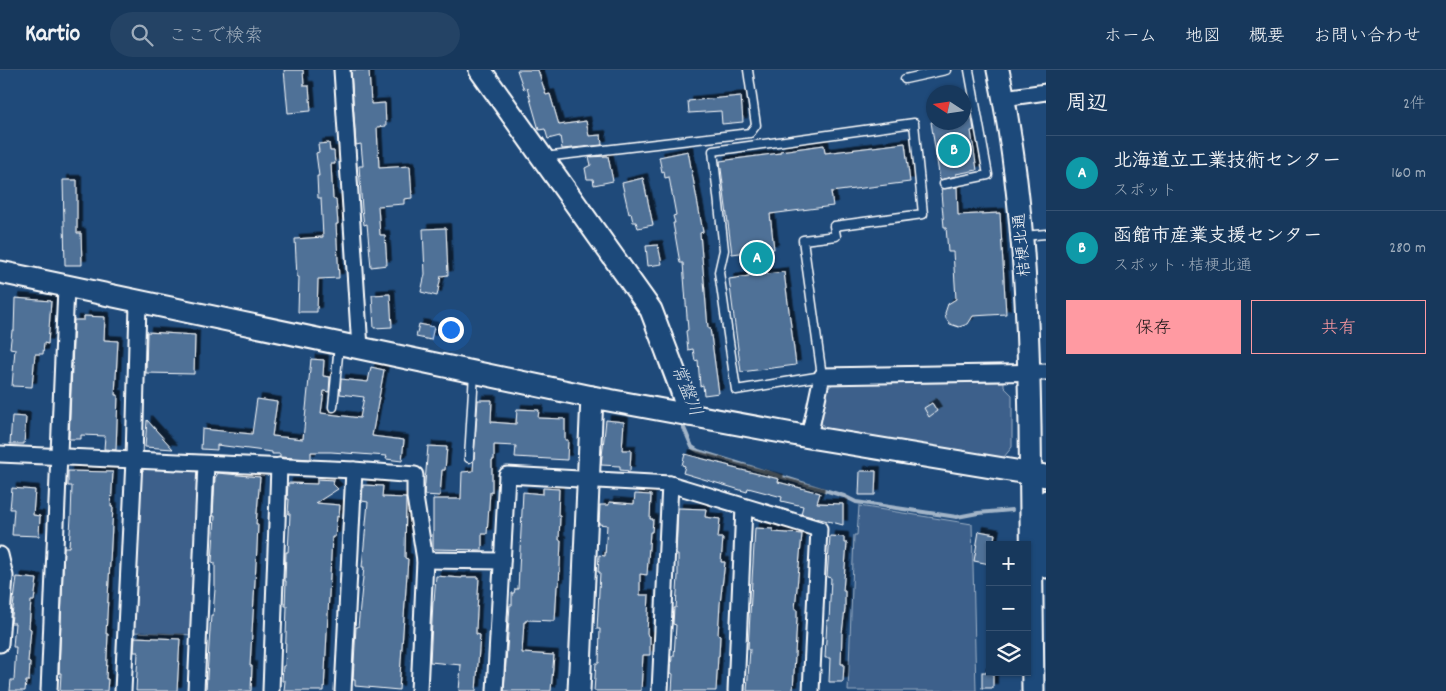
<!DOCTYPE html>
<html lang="ja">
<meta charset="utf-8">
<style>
body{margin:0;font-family:Dekko,"Klee One",sans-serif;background:#244365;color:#f1f3f6}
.controls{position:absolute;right:15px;bottom:15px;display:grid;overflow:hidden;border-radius:0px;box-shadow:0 1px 4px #0004}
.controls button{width:45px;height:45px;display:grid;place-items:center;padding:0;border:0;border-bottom:1px solid #365272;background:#17385c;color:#f1f3f6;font:25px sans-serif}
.compass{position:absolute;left:926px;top:15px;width:45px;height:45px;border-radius:50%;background:#17385c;box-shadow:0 1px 4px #0004;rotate:282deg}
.you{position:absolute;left:450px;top:259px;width:18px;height:18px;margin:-12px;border:4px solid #fff;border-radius:50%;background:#1a73e8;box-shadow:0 0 0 8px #1a73e833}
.badge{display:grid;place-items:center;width:32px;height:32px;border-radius:50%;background:#ff9aa2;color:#fff;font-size:16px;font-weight:700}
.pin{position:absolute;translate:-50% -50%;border:2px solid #fff;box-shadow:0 1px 5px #0006}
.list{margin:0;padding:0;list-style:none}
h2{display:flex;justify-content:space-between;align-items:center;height:65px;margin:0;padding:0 20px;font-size:21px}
h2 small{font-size:16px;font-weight:400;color:#9eacbb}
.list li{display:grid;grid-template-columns:32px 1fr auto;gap:15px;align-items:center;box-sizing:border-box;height:75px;padding:0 20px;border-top:1px solid #365272}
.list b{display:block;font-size:19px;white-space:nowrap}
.list p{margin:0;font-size:16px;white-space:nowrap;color:#9eacbb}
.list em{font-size:16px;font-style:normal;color:#9eacbb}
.actions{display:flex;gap:10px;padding:15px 20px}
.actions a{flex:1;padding:11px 0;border:1px solid #ff9aa2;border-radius:0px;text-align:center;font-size:18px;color:#ff9aa2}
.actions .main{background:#ff9aa2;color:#111}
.icon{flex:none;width:28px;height:28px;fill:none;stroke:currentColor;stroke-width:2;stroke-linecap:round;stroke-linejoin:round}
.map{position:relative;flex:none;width:1046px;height:621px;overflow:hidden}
header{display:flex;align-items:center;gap:30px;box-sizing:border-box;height:70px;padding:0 25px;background:#17385c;border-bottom:1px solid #365272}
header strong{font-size:24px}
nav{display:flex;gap:28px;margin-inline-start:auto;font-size:18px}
.search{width:350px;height:45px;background:#244365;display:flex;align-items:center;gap:12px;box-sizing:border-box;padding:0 18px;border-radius:28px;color:#9eacbb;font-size:19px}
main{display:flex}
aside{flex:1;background:#17385c}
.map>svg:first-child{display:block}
.green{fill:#3c618b;stroke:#9eb0c5}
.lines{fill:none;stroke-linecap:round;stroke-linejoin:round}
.stream{stroke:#a3b5c8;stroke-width:4}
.building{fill:#507197;stroke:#fff;filter:url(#shadow)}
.lane-casing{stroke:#fff;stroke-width:11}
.street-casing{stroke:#fff;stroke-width:19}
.secondary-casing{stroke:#fff;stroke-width:25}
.lane{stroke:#1f4a7a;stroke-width:8}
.street{stroke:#1f4a7a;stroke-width:15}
.secondary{stroke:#1f4a7a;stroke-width:21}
.labels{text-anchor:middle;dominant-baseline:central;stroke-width:4;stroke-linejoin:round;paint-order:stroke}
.street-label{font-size:16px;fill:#fff;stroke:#1f4a7a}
.water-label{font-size:18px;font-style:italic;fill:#d8e0e8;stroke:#1f4a7a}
</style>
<header>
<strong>Kartio</strong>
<div class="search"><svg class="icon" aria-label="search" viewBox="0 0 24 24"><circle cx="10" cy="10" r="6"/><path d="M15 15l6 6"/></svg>ここで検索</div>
<nav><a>ホーム</a><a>地図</a><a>概要</a><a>お問い合わせ</a></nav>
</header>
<main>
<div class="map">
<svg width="1046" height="621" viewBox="0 0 1046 621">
<defs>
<filter id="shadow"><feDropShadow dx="4.5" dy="-4.5" stdDeviation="0" flood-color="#0009"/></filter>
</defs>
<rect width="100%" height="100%" fill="#1f4a7a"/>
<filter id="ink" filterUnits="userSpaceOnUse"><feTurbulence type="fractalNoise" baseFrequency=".02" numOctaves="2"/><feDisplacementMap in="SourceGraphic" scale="10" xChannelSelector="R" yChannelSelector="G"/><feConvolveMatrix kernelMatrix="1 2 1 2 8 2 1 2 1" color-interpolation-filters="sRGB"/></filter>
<g filter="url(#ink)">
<g class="green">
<path d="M1004,312V317L1012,325V377L1000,392L827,361L819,350L825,321L833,314Z"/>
<path d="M148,396L192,398L200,405L193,565L133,562L140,404Z"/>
<path d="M859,436L972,454L976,621H848L854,465H857Z"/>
</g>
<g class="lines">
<g class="stream">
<path d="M657,285L675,335"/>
<path d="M681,351L692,377L698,381L844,426L856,432L957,447L978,443L1012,440"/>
</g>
</g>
<g class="building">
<path d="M284,0H303L304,16H309L311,41L288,43Z"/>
<path d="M351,0H369L371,34L385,33L386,56L377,57L379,98L410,96L412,128L404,129V134L378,136L380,165H385L387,195L371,197L367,154L364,155L362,139L359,96H363L361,74L356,75Z"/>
<path d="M517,0H538L546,25L550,24L559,55L586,51L589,66L601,65L602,75L562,79L560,66L548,69L545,59L539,60L527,18L524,20Z"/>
<path d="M741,26L743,52L722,54L721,41L689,43L688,31Z"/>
<path d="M969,30L974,60L971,61L977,100L956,104V106L940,110L931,52H964V31Z"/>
<path d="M329,73L330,81H334L335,94H331L333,129H336L338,154H336L339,208L318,209L317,242H298L299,207H297L295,169L323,167L321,128H318L317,106H319L316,83L319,82L318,74Z"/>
<path d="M905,73L910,112L831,122L833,136L770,144L774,179L764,180L767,204L784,202L796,295L741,302L729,209L749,206L750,193L748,182L732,184L720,91L780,83V81L824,75L825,83Z"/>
<path d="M688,81L703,162L700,163L708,258H710L719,323L704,325L703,315L700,316L698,290L695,291L693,279L688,280L686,261L688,260L683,193H680L673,153H675L673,146L676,145L669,107L665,108L664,101L662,102L659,87Z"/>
<path d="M608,86L613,111L594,115L593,109H587L585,98L591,95L589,87Z"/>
<path d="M643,108L653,155L638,158L636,152H633L631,143L629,144L622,113Z"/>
<path d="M63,110H77V163H81L82,195H65Z"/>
<path d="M957,117L958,145L1000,143L1006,244L973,246L968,254L959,257L950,254L946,249L945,243L948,234L956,229L953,182H948L946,157H944L941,123H942L941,119Z"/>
<path d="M446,158L448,205L441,206L437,226L421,222L425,204L423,159Z"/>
<path d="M658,175L662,194L648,196L646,176Z"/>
<path d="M390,224L392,257L374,258L372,225Z"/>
<path d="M15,228L51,231L48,274L44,273L43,284H35L32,317L12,316L15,279L10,278L12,261H14Z"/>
<path d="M84,246L105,247L104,270L118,271L115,325H118L116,380L104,379L105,366L81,365V369H69L74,250H84Z"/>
<path d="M419,254L434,257L431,270L416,267Z"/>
<path d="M147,262L195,265L194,304L146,303Z"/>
<path d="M311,289L324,290L323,306L330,307L329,322L324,321L321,343L360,348L364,327L340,324L341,309L368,312L371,297L384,300L372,366L404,370L402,391L386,389L387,386L331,382H311V389L280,387V384H272V382L217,375V380L201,379L202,359L252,364L257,329L277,332L272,366L303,369Z"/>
<path d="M478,330H492L491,352L516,354L517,339L539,340L538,348L565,349V370H568L567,390L515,387L516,376L494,375V390H492V422H490L487,464H482V480L433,479V429H461L462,402L473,401Z"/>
<path d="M932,333L937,341L929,347L924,338Z"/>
<path d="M12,346L26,347L24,374H10Z"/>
<path d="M147,350L173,379L145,377Z"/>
<path d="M606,350L624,352L622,380H631L630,401L620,400V396L601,395Z"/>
<path d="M428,376L447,377L445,400H442L440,426L424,425Z"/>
<path d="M685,384L730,396L729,397L779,409L778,412L820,423L817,433L843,434V455L801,444L803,436L781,431L782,427L748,418L747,422L683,403L685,396L682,395Z"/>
<path d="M68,401L113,402L111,437H113L106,564H108L106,609H108L107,621H60L61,603H59L64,477H69L71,447L72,416H68Z"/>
<path d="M860,401H876L875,425H859Z"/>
<path d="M218,403L260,407L256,454H258L257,477L250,596H252L251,621H206L211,545H213L215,519V493L212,492L215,446H213L215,408Z"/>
<path d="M317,409L334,410L333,414L338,419L316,433L340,435L339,447L337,446L335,467H332L324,621H284L285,611H282L283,596H285L287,536H285L286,511H285L286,482H288L290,444H288L289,429H287L288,413L317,414Z"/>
<path d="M363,415L383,416L382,427L406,428L405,488L408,489L399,620L355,616V610H353L356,557H358L364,497H362L368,432L362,431Z"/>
<path d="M12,418L35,420L33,445L40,446L39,466L12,465L14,439H10Z"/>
<path d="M543,418L559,419L558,446H560L559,470H561L560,495L559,516H557L555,551L526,550V552H524L522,583L554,585L551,621H504L510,535H512V523H514L515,519H518L523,422L543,424Z"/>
<path d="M635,424L651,425L650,449H653L652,462H650L647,505L640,504V525H649L647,563L648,566L650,567V585H643L641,621H594L596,593H599L600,559H597L600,502H598L599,485L605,486L607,455L599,454L600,435H609V432L634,434Z"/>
<path d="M678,438L706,439L705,447L720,449L718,468H723L721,492H725L720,534L718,565L720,566L719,586H718L716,621H672L673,604L671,603L672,586H674L676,555L673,554L674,538H676L678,506V485H676Z"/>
<path d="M755,458L773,459V462L802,464L795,539H797V548L793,621H747L750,579H748Z"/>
<path d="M979,461L995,464L993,475H990V494L974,491Z"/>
<path d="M830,466L844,467V473H847L843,521H845V539L842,563L841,594H844L843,612H829L830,588H825L827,550L829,551L831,508L827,507Z"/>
<path d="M436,506L462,508V507H479L476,559V564L480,565L476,621H459L461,595L430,592L433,531H434Z"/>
<path d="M17,507L37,509L34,531H31L29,558L31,559L28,592L30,593L29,611H26L25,621H10L11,610H14L16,577H13L15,553H11Z"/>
<path d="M135,567L180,569L177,621H136L138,582H134Z"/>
<rect x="982" y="602" width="11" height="16"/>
</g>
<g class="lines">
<defs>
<g id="lane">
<path d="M905,9L946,0"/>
<path d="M914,53L923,144L834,156L836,166L803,170L822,306L736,320L719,202L724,180L713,81Z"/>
<path d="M544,87L750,63L756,55L748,0"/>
<path d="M944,114L988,105L969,0"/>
<path d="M1023,166L1046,164"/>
<path d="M333,337L339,275"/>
<path d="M469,388L474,303"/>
</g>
<g id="street">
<path d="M342,0L360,278"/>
<path d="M1004,28L1046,22"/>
<path d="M809,367L822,306L1046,302"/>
<path d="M0,384L354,400L415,405V427L425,490L502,491"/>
<path d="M0,485L5,506L0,574"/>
<path d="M1046,500L1043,434L1046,428"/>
<path d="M49,621L66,217"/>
<path d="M123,621L134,390L138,233"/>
<path d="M196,621L206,394"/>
<path d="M271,621L279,396"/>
<path d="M343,621L354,400"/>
<path d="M419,621L425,490"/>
<path d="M495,621L507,405L670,414L819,459L811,621"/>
<path d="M660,621L670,414"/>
<path d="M736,621L744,437"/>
</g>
<g id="secondary">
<path d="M480,0L651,240L681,319L689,345"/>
<path d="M998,0C1023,118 1028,237 1030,357C1031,445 1032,533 1033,621"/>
<path d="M0,202L592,327L809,367L1046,406"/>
<path d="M579,621L592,327"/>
</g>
</defs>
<use href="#lane" class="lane-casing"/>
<use href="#street" class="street-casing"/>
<use href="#secondary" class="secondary-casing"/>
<use href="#lane" class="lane"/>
<use href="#street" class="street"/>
<use href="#secondary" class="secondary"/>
</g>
</g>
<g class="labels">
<g class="street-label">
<text transform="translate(1023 175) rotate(-95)">桔梗北通</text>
</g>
<g class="water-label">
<text transform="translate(685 321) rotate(68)">常盤川</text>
</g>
</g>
</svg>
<div class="controls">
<button>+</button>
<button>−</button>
<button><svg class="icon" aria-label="layers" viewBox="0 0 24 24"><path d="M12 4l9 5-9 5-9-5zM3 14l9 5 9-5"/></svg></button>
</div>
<svg class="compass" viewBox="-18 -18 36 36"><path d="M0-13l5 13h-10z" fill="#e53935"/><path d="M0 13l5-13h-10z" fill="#9eacbb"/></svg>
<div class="you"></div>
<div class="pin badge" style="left:757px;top:188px;background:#0f9aa8">A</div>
<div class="pin badge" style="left:954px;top:80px;background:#0f9aa8">B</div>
</div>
<aside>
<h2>周辺<small>2件</small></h2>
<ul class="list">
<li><span class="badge" style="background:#0f9aa8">A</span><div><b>北海道立工業技術センター</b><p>スポット</p></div><em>160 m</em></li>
<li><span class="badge" style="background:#0f9aa8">B</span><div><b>函館市産業支援センター</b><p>スポット · 桔梗北通</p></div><em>280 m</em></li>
</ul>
<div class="actions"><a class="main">保存</a><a>共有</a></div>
</aside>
</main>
